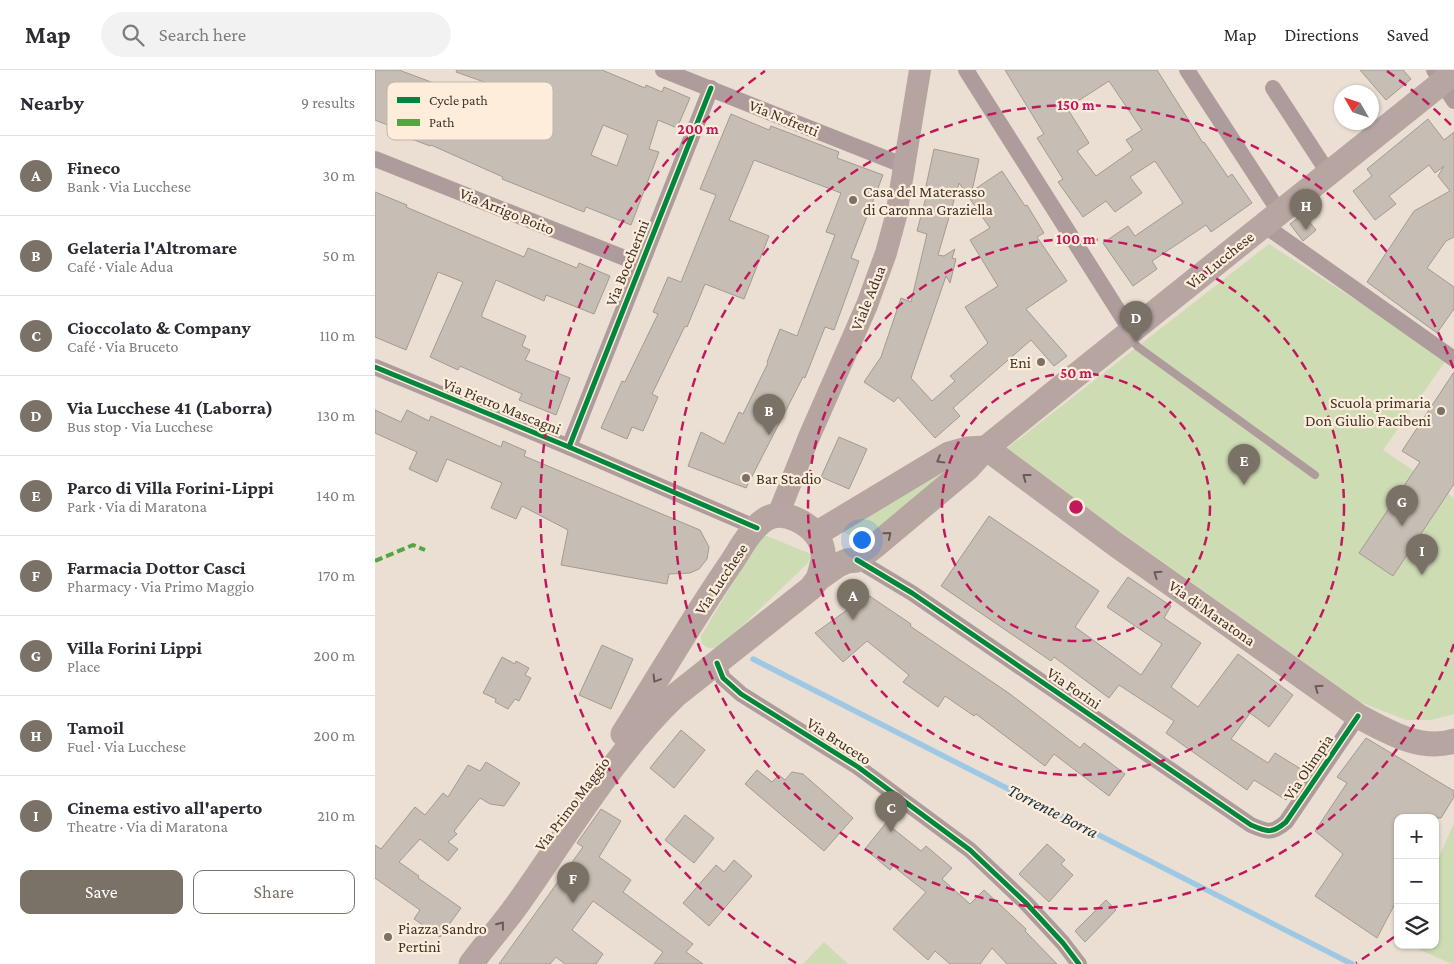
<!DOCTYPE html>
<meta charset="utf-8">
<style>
body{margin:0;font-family:"Crimson Pro",serif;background:#f2f2f3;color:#2b2b33}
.controls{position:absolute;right:15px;bottom:15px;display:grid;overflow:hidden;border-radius:10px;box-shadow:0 1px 4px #0004}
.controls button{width:45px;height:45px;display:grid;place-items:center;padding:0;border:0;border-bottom:1px solid #e1e1e2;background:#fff;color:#2b2b33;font:25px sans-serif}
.compass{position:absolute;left:959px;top:15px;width:45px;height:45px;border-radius:50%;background:#fff;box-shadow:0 1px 4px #0004;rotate:309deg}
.you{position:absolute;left:486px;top:469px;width:18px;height:18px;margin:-12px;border:4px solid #fff;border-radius:50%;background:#1a73e8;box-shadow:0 0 0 8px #1a73e833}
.badge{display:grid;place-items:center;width:32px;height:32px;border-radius:50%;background:#7a7167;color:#fff;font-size:16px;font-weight:700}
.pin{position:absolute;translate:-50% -41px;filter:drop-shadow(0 1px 2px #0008)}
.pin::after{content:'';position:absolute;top:26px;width:18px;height:15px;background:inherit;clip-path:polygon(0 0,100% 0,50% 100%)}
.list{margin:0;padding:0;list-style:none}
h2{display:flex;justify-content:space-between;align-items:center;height:65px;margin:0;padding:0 20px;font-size:21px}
h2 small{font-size:16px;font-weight:400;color:#7c7c81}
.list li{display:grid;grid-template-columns:32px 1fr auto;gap:15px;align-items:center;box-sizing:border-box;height:80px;padding:0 20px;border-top:1px solid #e1e1e2}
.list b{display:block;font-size:19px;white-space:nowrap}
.list p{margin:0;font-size:16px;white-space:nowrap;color:#7c7c81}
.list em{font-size:16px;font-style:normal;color:#7c7c81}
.actions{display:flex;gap:10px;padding:15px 20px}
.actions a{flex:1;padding:11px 0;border:1px solid #7a7167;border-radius:10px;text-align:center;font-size:18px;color:#7a7167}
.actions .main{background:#7a7167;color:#fff}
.icon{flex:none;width:28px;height:28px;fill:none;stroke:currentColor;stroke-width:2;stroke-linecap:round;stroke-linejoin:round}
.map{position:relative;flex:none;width:1079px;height:894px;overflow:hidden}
header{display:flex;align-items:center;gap:30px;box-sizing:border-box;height:70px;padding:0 25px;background:#fff;border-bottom:1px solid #e1e1e2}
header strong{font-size:24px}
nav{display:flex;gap:28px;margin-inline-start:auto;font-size:18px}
.search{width:350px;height:45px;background:#f2f2f3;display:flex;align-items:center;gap:12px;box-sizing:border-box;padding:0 18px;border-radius:28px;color:#7c7c81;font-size:19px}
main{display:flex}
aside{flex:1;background:#fff}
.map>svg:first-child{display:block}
.green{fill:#cedcb4}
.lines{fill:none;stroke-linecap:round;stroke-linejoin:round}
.stream{stroke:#9ec8e4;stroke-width:5.5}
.building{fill:#c6beb4;stroke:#a39a91;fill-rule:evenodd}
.lane{stroke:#ae9c9c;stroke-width:8}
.street{stroke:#ae9c9c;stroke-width:16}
.secondary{stroke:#b6a4a0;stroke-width:22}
.primary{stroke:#b7a5a2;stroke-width:25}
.quiet{stroke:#54a543;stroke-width:4;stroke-dasharray:8 4;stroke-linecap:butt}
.cycleway-casing{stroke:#feedda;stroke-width:8}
.cycleway{stroke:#00873e;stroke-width:5}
.oneway{stroke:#685d56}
.ring{fill:none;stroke:#c2185b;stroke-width:2.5;stroke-dasharray:9 6}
.poi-dot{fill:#7a7167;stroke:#feedda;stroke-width:2}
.labels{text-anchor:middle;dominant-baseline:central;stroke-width:4.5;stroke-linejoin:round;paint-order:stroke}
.street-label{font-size:16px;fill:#3e362d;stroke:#feedda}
.poi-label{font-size:16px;fill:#3e362d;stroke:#feedda;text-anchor:start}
.water-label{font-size:18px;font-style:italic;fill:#133043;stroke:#feedda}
.key{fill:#feedda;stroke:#c4b6a6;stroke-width:1}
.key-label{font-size:14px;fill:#3e362d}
.centre{fill:#c2185b;stroke:#feedda;stroke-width:2.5}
.ring-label{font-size:15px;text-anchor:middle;font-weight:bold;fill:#c2185b;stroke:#feedda;stroke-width:4.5;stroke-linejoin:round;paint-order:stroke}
</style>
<header>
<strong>Map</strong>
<div class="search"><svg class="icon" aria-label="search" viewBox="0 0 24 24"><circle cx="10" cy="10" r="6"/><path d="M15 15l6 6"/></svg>Search here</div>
<nav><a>Map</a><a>Directions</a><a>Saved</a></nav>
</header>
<main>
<aside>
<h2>Nearby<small>9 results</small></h2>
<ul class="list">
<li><span class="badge">A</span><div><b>Fineco</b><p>Bank · Via Lucchese</p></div><em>30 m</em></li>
<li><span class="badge">B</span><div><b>Gelateria l'Altromare</b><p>Café · Viale Adua</p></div><em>50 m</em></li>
<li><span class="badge">C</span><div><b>Cioccolato &amp; Company</b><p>Café · Via Bruceto</p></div><em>110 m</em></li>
<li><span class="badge">D</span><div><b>Via Lucchese 41 (Laborra)</b><p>Bus stop · Via Lucchese</p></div><em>130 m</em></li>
<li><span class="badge">E</span><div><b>Parco di Villa Forini-Lippi</b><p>Park · Via di Maratona</p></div><em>140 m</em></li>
<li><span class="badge">F</span><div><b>Farmacia Dottor Casci</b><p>Pharmacy · Via Primo Maggio</p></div><em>170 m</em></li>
<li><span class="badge">G</span><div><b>Villa Forini Lippi</b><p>Place</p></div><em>200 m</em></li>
<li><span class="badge">H</span><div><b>Tamoil</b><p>Fuel · Via Lucchese</p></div><em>200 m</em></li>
<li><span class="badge">I</span><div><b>Cinema estivo all'aperto</b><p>Theatre · Via di Maratona</p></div><em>210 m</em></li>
</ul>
<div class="actions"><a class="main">Save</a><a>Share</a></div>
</aside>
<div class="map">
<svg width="1079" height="894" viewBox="0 0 1079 894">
<rect width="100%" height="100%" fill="#eadfd2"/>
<g class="green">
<path d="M894,174L1072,289L1008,380L1079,428V644L1056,650H1031L985,632L630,380Z"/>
<path d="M577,395L490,474L464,459Z"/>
<path d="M387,464L436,484L433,493L345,577C337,579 331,579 326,572V566Z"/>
<path d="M1079,753V894H1077L1034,875H1060V796Z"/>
<path d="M449,872L473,894H428Z"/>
</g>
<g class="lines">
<path class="stream" d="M378,589L977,894"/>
</g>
<g class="building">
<path d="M0,0H24L83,22L78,34L144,63L156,32L153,31L154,28L81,2L82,0H227L270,18L271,15L287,22L289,17L315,28L302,58L283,50L274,79L284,82L256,155L211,137L209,142L127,109L128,107L56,75L55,76L26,65L28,61L0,50ZM228,55L253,65L242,96L216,85Z"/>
<path d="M630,0H782L828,73L829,72L853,107L857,104L877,133L836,162L831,155L777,191L782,199L758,216L728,173L753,156L760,166L808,133L780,91L755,107L767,123L740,142L731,131L708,147L683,112L688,109L662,68L669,64ZM734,11L767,60L751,70L758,80L721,106L702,81L714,73L692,38Z"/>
<path d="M985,0H1028L1036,9L1011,30Z"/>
<path d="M356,44L394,60L396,56L464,82L462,88L508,105L476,188L484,191L459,260L450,257L430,308L428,307L371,418L313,396L326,362L349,374L364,342L368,344L393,293L392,292L405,259L422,266L460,165L451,162L466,123L379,90L354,150L394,166L369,229L330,214L312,257L310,256L277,324L283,327L268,361L257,357L252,369L226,358L247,311L250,312L283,244L278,242L293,207L306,212L341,125L325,119Z"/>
<path d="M1053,49L1069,70L1079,62V167L1071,171L1052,198L1079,217V239L1062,263L992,212L1039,141L1075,121L1063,106L1069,96L1060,103L1054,95L1014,126L1021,134L1000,150L978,121L997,106L992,99Z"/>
<path d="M559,79L604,89L597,121L627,101L650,136L652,135L669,163L662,167L692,211L651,239L692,286L679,296L656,270L578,338L585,346L560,368L523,327L519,332L489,312L506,287L526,228L536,232L552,164L542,161L554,116H551ZM584,113L615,158L595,170L623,216L590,237L613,273L575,306L580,311L557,331L536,308L571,206L575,213L581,189L577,188L580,179L569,186L563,185Z"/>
<path d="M0,122L32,135L31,137L149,187L153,178L202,198L204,193L235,206L219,244L171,225L169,231L121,210L107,244V247L151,266L147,276L155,280L150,290L195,308L181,345L144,330L147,324L85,296L83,300L55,287L88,212L63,202L31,280L0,267Z"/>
<path d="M928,144L941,160L928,171L915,154Z"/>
<path d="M1079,302V414L1018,506L984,483L1045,392L1027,381Z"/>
<path d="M0,340L26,352L32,340L54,351L56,346L126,377L128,371L151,381L149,386L325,460L334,477L332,489L324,499L315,503L294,504L292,514L186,495L193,460L147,436L141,449L116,438L127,413L72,389L62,412L34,399L42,382L0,363Z"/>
<path d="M464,367L492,379L474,419L446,407Z"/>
<path d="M614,446L724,521L700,557L766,605L787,574L732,537L753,507L796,536L789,548L826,573L796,617L823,637L863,584L918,625L894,657L875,643L856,669L893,693L900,683L929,701L911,730L879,710L872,720L791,663L799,651L744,615L734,628L679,587L676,591L566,516Z"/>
<path d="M493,525L536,554L535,556L635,624L705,678L709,673L750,704L734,726L679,684L670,696L601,644L599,646L570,626L563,637L528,612L534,605L492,571L468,592L440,563Z"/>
<path d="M227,575L258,589L236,639L204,625Z"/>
<path d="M127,587L140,594L141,591L154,598L150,605L156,608L144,631L140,629L133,639L120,632L121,629L108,623Z"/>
<path d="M306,660L330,680L299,718L275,698Z"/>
<path d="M991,668L1079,721V727L1066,748H1023V828L1002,868L940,826L968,784L940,761L972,713L962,707Z"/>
<path d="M111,692L145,713L129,736L115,734L105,728L79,761L82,764L73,772L83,779L73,791L45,769L24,792L44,806L43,808L86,838L65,867L39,849L45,840L0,808V775L6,779L40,737L50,745L68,723L73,727L93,695L105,701Z"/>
<path d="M382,700L397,712L404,705L410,710L417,702L428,704L478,748L449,781L370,714Z"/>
<path d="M226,739L246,751L224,787L256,810L248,822L318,874L311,882L328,894H279L288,882L218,831L197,860L228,884L221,894H190L181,887L175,894H124L208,777L202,773Z"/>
<path d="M310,745L339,768L319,793L290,770Z"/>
<path d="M511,753L546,781L551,776L577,798L567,809L595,834L609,820L651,859L650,861L682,894H632L617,878L605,894H575L560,881L553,890L518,859L551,822L518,796L515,800L490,779Z"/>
<path d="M672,774L690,790L686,794L698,805L674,832L644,804Z"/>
<path d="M359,790L377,806L334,856L308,833L341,795L349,802Z"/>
<path d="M731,830L741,840L710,872L700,861Z"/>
</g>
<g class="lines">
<path class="lane" d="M753,266L763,277L940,405"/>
<g class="street">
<path d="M288,0L530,96"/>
<path d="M591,0L756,261"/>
<path d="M812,0L905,143"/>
<path d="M1059,0L1079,31"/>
<path d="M898,18L954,104"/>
<path d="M0,89L265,194"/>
<path d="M889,155L1079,289"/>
<path d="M0,297L194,377L382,458"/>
<path d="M194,377L336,18"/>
<path d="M482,490L537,523L876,755C892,762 897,764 911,752L983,646"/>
<path d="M342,593L348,608L366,624L483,697L595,780L650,832L688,873L704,894"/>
</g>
<path class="secondary" d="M403,445L434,367L492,235L511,183L521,146L545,0"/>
<g class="primary">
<path d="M611,378L740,474L983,646C1011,661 1046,682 1079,671"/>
<path d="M441,464L574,384L592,379L611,378"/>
<path d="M248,664C284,607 318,548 356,493C366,478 378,454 395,447C411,441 433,453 442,466C452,481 448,493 443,509"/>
<path d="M96,894C113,871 133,849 149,825C196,758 242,681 301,625L436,518L443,509L463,495L472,491L482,490L500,476L592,399L611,378L674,327L1079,3"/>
</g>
<path class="quiet" d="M0,491L38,475L50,480"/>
<defs>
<g id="cycleway">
<path d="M0,297L194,377L382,458"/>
<path d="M194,377L336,18"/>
<path d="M482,490L537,523L876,755C892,762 897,764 911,752L983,646"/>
<path d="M342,593L348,608L366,624L483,697L595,780L650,832L688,873L704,894"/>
</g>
</defs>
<use href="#cycleway" class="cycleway-casing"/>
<use href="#cycleway" class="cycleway"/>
</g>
<defs><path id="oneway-chevron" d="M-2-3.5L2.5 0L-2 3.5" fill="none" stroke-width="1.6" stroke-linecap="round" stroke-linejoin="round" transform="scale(1.25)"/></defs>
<g class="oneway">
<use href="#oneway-chevron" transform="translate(565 390) rotate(149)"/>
<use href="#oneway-chevron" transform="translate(651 407) rotate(-143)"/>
<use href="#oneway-chevron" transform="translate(513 465) rotate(-40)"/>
<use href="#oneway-chevron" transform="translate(782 504) rotate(-145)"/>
<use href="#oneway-chevron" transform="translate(281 609) rotate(121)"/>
<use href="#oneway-chevron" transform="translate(943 618) rotate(-145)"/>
<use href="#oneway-chevron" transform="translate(126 855) rotate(-52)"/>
</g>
<g class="ring">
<circle cx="701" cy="437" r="134"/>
<circle cx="701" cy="437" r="268"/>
<path d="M1079 574A402 402 0 1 1 1079 300"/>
<path d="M1019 867A535 535 0 0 1 981 893M421 893A535 535 0 0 1 390 1M1012 1A535 535 0 0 1 1076 55"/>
</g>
<g class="poi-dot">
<circle cx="478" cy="130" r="5"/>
<circle cx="666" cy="292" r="5"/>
<circle cx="1066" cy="341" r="5"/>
<circle cx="371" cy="408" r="5"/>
<circle cx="13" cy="867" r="5"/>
</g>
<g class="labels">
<g class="street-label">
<text transform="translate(409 48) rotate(22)">Via Nofretti</text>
<text transform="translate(132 141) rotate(22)">Via Arrigo Boito</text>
<text transform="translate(845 190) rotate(-39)">Via Lucchese</text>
<text transform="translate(252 193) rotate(-68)">Via Boccherini</text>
<text transform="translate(493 228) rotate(-68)">Viale Adua</text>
<text transform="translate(127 336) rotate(22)">Via Pietro Mascagni</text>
<text transform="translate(346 509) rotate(-56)">Via Lucchese</text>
<text transform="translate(837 543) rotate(35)">Via di Maratona</text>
<text transform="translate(699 618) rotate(34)">Via Forini</text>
<text transform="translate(464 671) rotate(33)">Via Bruceto</text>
<text transform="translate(933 697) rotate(-56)">Via Olimpia</text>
<text transform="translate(197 734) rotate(-53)">Via Primo Maggio</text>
</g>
<g class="poi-label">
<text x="488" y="121">Casa del Materasso<tspan x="488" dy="18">di Caronna Graziella</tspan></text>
<text x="656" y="292" text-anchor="end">Eni</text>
<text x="1056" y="332" text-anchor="end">Scuola primaria<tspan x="1056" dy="18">Don Giulio Facibeni</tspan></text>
<text x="381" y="408">Bar Stadio</text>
<text x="23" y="858">Piazza Sandro<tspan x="23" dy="18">Pertini</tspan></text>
</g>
<g class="water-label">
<text transform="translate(678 741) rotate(27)">Torrente Borra</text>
</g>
</g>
<rect x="12" y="12" width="166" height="58" rx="8" class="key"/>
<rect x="22" y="27" width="23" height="6" fill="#00873e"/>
<rect x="22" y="49" width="23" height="7" fill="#54a543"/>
<g class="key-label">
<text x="54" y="35">Cycle path</text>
<text x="54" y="57">Path</text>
</g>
<circle cx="701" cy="437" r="8" class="centre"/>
<g class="ring-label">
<text x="701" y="40">150 m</text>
<text x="323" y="64">200 m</text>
<text x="701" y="174">100 m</text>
<text x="701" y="308">50 m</text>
</g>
</svg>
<div class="controls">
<button>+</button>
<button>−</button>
<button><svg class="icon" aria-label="layers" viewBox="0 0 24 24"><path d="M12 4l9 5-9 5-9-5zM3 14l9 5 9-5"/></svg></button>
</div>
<svg class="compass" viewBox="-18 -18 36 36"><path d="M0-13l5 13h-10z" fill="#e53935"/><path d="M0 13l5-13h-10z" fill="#7c7c81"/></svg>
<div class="you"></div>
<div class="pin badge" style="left:478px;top:550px">A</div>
<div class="pin badge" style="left:394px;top:365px">B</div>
<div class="pin badge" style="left:516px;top:762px">C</div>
<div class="pin badge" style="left:761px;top:272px">D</div>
<div class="pin badge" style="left:869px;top:415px">E</div>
<div class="pin badge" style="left:198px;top:833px">F</div>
<div class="pin badge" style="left:1027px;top:456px">G</div>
<div class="pin badge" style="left:931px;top:160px">H</div>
<div class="pin badge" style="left:1047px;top:505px">I</div>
</div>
</main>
